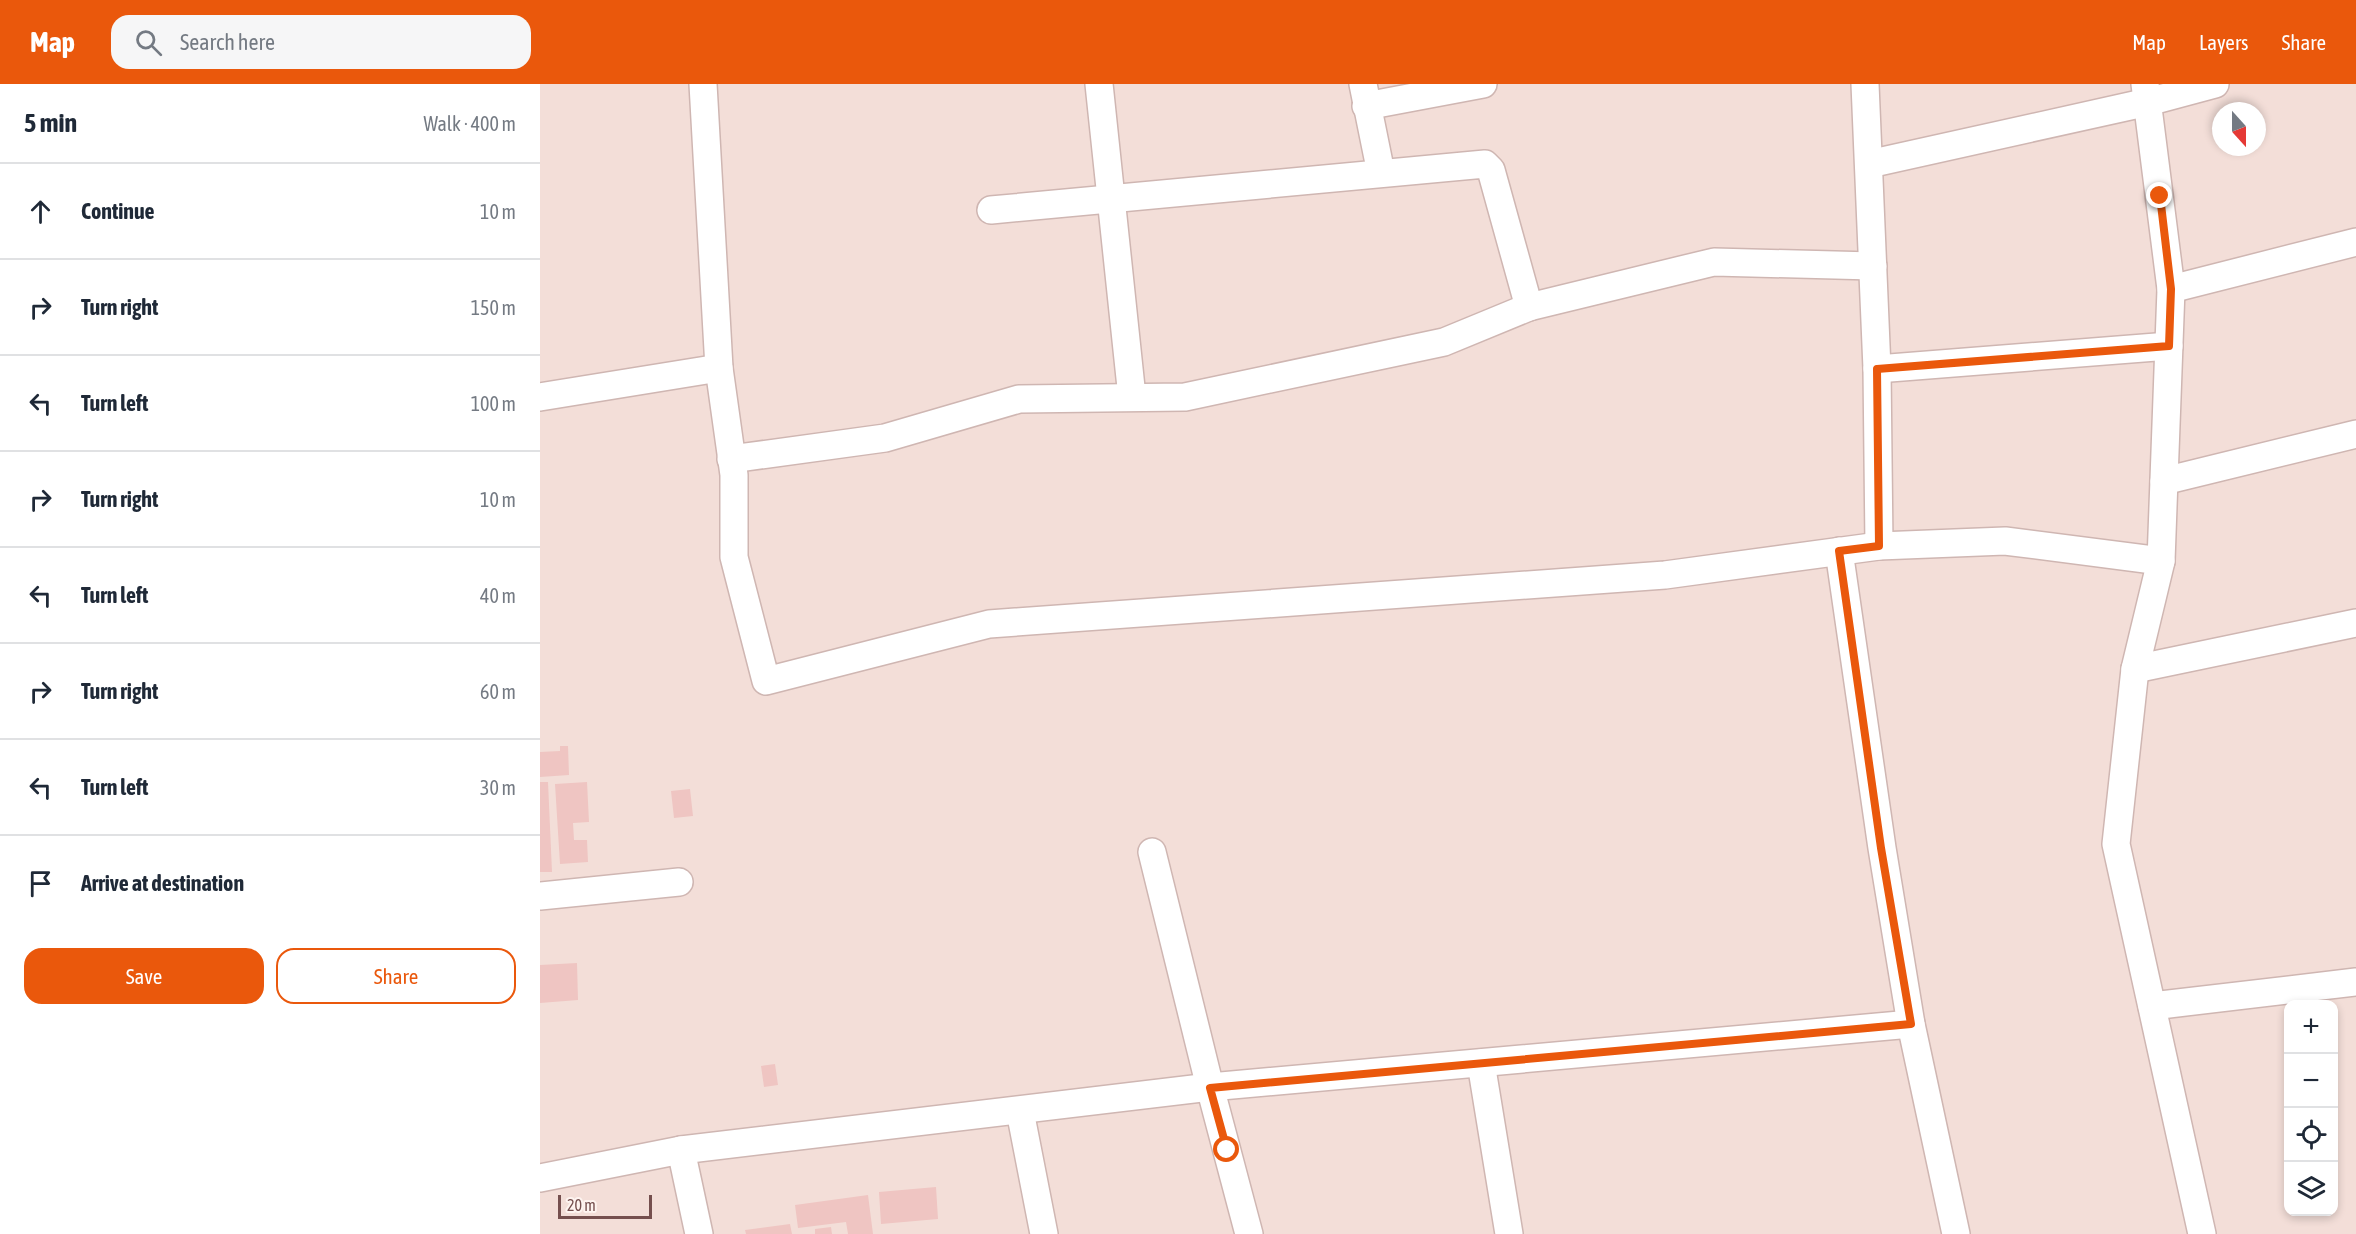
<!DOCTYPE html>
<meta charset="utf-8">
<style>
body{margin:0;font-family:"Asap Condensed",sans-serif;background:#f6f6f7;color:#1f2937}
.controls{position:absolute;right:18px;bottom:18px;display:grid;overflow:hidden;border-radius:12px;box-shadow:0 3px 9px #0003}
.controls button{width:54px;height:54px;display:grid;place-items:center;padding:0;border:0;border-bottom:2px solid #e0e1e3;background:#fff;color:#1f2937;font:30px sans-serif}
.compass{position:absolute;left:1672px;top:18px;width:54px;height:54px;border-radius:50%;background:#fff;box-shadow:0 3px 9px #0003;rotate:159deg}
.scale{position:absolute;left:18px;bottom:15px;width:94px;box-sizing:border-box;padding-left:6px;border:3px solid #754f4e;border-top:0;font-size:16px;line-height:21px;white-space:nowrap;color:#754f4e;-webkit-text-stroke:4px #fef4f0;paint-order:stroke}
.stop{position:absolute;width:18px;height:18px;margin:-14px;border:4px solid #ea580c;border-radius:50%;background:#fff}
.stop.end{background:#ea580c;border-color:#fff;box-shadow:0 2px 6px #0008}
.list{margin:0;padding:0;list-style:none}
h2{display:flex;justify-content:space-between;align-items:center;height:78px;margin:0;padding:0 24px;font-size:26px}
h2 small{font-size:20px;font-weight:400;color:#747a83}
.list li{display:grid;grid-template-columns:39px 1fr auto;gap:18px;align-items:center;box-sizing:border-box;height:96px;padding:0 24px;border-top:2px solid #e0e1e3}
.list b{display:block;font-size:22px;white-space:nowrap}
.list em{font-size:20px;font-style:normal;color:#747a83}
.actions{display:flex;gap:12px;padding:18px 24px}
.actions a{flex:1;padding:14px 0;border:2px solid #ea580c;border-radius:18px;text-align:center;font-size:21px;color:#ea580c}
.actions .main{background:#ea580c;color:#fff}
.icon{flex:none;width:33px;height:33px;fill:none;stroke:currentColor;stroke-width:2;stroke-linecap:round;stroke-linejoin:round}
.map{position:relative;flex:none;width:1816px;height:1150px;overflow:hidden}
header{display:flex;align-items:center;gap:36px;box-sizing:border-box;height:84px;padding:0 30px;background:#ea580c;color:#fff}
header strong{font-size:28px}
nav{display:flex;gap:33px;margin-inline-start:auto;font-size:21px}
.search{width:420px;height:54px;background:#f6f6f7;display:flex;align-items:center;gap:15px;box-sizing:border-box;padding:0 21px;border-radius:18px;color:#747a83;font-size:22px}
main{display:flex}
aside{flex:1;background:#fff}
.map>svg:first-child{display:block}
.residential{fill:#f3ded8;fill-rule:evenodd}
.building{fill:#efc5c2}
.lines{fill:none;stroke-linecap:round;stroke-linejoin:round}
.street-casing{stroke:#cfb6b2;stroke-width:30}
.street{stroke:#fff;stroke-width:27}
.route{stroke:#ea580c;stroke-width:8}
</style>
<header>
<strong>Map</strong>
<div class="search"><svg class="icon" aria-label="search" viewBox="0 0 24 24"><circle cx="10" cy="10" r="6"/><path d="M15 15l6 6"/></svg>Search here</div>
<nav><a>Map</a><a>Layers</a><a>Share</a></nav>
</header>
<main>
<aside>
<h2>5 min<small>Walk · 400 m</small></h2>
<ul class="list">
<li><svg class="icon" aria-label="ahead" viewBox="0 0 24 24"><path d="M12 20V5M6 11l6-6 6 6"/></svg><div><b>Continue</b></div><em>10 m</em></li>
<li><svg class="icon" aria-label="right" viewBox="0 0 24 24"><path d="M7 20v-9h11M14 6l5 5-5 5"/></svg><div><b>Turn right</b></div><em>150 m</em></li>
<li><svg class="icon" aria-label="left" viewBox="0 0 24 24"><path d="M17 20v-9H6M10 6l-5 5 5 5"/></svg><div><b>Turn left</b></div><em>100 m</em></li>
<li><svg class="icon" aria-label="right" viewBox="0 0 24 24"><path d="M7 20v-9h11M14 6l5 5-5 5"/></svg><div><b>Turn right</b></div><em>10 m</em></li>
<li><svg class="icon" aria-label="left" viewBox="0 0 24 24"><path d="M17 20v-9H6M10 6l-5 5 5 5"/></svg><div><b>Turn left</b></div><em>40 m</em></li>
<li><svg class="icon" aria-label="right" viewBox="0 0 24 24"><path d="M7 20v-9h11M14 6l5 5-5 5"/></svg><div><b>Turn right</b></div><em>60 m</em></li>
<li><svg class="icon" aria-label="left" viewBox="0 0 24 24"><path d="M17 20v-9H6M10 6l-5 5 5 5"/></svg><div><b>Turn left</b></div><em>30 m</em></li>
<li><svg class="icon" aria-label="arrive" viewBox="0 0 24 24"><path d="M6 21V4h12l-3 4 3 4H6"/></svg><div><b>Arrive at destination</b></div></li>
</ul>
<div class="actions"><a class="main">Save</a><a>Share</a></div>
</aside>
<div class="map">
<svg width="1816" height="1150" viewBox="0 0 1816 1150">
<rect width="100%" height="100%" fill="#fbeee9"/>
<path class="residential" d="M0,0H1816V1150H0ZM1681,27H1717V63H1681ZM1748,920H1794V1128H1748Z"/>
<g class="building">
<path d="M20,662H28L29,691L0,693V668L20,667Z"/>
<path d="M0,698H8L12,788H0Z"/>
<path d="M47,698L49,738L33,739L34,756H47L48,778L20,780L15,700Z"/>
<path d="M150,705L153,732L134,734L131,707Z"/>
<path d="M37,879L38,916L0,919V881Z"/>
<path d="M235,980L238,1001L224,1003L221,982Z"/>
<path d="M396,1103L398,1135L341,1140L339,1108Z"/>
<path d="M328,1111L333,1150H308L306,1138L258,1144L255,1121Z"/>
<path d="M250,1140L252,1150H206L205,1146Z"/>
<path d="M291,1143L292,1150H275V1145Z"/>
</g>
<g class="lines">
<defs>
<g id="street">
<path d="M163,0L179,284L194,391V473L226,597L449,540L1125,491L1339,462L1465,457L1621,477"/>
<path d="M559,0L592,313"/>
<path d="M823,0L841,89"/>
<path d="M1325,0L1337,285L1339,462"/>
<path d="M1605,0L1631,205L1621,477L1595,585L1576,760L1662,1150"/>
<path d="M826,22L943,0"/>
<path d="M1329,80L1608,18L1675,0"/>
<path d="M451,126L945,80L951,86L989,223"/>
<path d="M1631,205L1816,158"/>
<path d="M1337,285L1629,262"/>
<path d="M0,313L179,284"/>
<path d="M191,375L345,354L479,315L645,313L904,258L989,223L1174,178L1333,182"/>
<path d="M1624,397L1816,350"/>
<path d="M1299,467L1342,764L1371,940L1416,1150"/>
<path d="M1595,585L1816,539"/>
<path d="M612,768L670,1003L709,1150"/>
<path d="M0,812L139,798"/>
<path d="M1612,922L1816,898"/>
<path d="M941,979L969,1150"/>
<path d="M480,1027L504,1150"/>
<path d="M141,1066L159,1150"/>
<path d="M0,1094L141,1066L670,1003L1371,940"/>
</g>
</defs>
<use href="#street" class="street-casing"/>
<use href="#street" class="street"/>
</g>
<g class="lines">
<path class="route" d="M687,1066L670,1004L1371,940L1341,764L1299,467L1339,462L1337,285L1629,262L1631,205L1620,112"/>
</g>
</svg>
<div class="controls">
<button>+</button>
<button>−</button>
<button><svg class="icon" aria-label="locate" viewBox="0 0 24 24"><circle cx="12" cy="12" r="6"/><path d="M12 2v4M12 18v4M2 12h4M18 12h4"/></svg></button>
<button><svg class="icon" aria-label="layers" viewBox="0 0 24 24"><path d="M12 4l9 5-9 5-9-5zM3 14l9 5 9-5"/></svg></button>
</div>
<svg class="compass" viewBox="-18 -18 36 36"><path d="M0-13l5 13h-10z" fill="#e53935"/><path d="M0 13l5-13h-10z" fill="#747a83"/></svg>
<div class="scale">20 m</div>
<div class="stop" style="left:687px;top:1066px"></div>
<div class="stop end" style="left:1620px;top:112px"></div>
</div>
</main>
